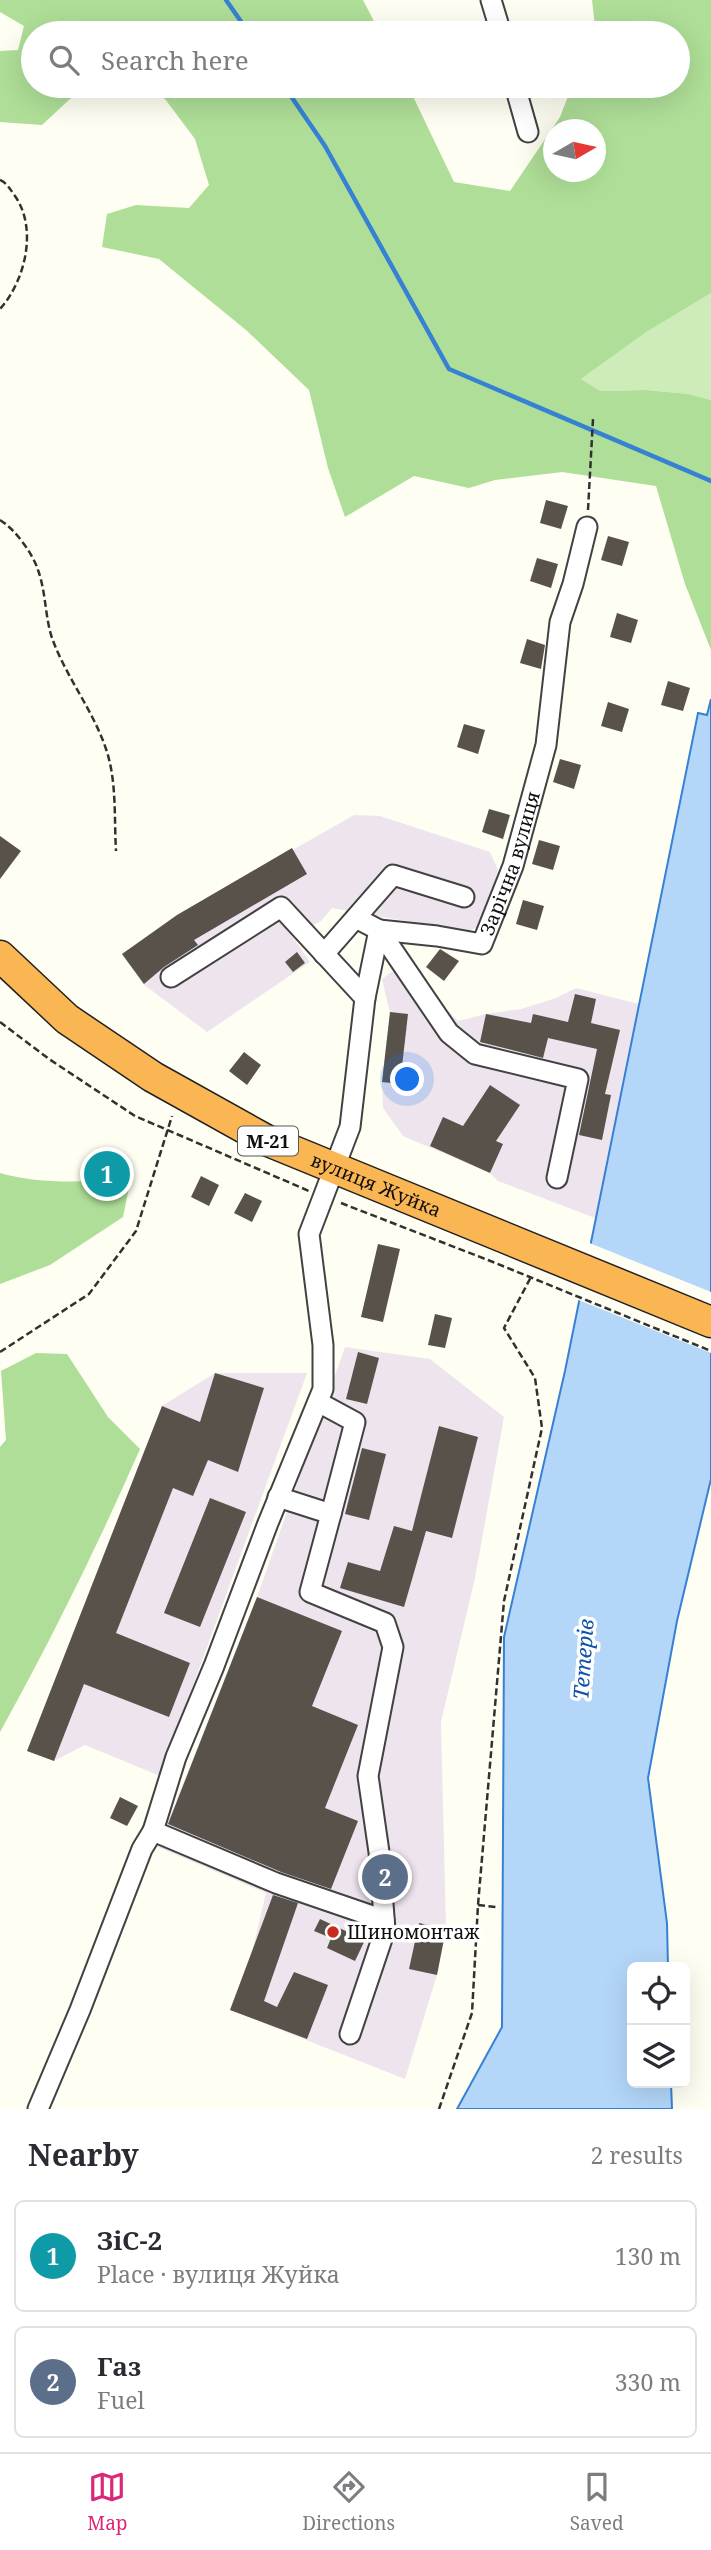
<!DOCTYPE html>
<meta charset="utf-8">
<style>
body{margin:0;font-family:"Noto Serif",serif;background:#f2f2f3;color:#2b2b33}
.controls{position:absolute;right:21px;bottom:21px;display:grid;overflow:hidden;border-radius:10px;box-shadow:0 7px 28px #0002}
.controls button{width:63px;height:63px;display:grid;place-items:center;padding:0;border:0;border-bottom:2px solid #e1e1e2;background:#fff;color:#2b2b33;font:35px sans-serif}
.compass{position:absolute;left:543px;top:119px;width:63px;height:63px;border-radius:50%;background:#fff;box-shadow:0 7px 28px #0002;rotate:81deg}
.you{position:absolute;left:408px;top:1080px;width:24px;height:24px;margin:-18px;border:5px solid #fff;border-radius:50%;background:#1a73e8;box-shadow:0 0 0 10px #1a73e833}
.badge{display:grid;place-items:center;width:46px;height:46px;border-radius:50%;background:#db2777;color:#fff;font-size:23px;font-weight:700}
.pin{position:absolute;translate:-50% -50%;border:4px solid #fff;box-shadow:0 2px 7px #0006}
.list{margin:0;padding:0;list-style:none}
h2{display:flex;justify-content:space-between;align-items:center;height:91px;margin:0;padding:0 28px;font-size:30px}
h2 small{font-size:23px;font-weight:400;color:#7c7c81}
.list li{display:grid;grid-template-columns:46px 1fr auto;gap:21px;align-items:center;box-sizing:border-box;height:112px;margin:0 14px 14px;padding:0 14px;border:2px solid #e1e1e2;border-radius:10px}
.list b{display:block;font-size:26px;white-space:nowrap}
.list p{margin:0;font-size:23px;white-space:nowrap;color:#7c7c81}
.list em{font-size:23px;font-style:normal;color:#7c7c81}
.icon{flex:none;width:38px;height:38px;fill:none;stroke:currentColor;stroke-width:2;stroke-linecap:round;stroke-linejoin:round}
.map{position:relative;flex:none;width:711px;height:2109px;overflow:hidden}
.search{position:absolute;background:#fff;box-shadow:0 7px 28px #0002;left:21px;right:21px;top:21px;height:77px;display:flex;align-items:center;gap:18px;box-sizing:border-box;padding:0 24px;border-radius:38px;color:#7c7c81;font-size:26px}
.sheet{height:343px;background:#fff}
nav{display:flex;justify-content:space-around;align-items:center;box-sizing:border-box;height:98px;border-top:2px solid #e1e1e2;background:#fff;font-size:19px;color:#7c7c81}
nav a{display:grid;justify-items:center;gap:4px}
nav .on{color:#db2777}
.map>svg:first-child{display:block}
.industrial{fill:#eee4ee}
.green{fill:#cdecb9}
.forest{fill:#aede97;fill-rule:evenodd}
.water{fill:#b3d6f9;stroke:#3781d4;stroke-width:2}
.pier{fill:#fffef2}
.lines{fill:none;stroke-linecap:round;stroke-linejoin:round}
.stream{stroke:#3781d4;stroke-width:4.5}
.building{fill:#59524b}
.minor-casing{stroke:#424242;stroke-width:23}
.highway-casing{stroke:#202020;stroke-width:33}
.path{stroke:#313131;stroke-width:2.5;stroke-dasharray:7 3.5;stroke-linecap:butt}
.minor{stroke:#fff;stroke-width:19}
.highway{stroke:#fbb654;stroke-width:30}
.poi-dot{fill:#c72d1f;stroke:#fff;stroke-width:2.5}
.labels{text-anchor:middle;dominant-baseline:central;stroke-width:7;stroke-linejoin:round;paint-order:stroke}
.shield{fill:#fff;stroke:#575757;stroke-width:2}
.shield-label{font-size:18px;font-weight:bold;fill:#0f0f0f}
.street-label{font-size:19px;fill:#0f0f0f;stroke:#fff}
.poi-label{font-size:19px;fill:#0f0f0f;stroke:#fff;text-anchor:start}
.water-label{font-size:21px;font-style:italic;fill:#1153a9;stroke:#fff}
</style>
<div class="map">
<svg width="711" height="2109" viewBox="0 0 711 2109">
<rect width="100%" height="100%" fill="#fffef2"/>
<g class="industrial">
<path d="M354,815L380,816L490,852L498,870L482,925L467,932L332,908L321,921L292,936L310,962L207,1032L143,984L122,954L196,905Z"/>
<path d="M402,964L458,1021L486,1014L521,1009L556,998L576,988L643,1005L595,1218L498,1181L490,1173L403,1136L383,1108L382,1082L390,1013L382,979Z"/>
<path d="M345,1347L430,1359L504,1417L475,1578L441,1722L446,1929L437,1975L405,2079L230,2010L251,1956L266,1893L158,1847L257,1597Z"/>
<path d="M215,1373H307L160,1776L85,1745L54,1761L27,1751L162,1406Z"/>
</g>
<path class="green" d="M711,293V400L689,394L646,390L599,391L581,379L645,333Z"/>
<g class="forest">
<path d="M0,0H363L380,33H33V86H84L42,125L0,122V51L18,50L24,26L0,12Z"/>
<path d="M592,0H711V293L645,333L581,379L600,391L646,390L689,394L711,400V650L685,584L656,486L562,472L495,480L469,488L414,476L345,517L328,468L309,390L246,330L159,259L102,247L107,214L136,205L189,208L209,185L195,139L165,99L133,86H408L454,182L510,191L560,117L572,86H678V33H592L595,26ZM554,130H596V172H554Z"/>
<path d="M0,1173C43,1185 87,1182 131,1178L123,1217L50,1265L0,1284Z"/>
<path d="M36,1353L67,1354L108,1417L140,1449C98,1545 51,1640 0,1732V1447L6,1440L1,1371Z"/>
</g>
<path class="water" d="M711,699V1479L677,1621L648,1778L667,1923L668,1967H632V2083H671L672,2109H457L502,2027L504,1637L565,1371L698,713L707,715Z"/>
<path class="pier" d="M587,1242L711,1292V1353L576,1299Z"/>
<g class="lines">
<g class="stream">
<path d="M226,0L249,33"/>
<path d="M284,86L325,146L449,369L711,481"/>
</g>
</g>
<g class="building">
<path d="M546,500L568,506L561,529L540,523Z"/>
<path d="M608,536L629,542L622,566L601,560Z"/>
<path d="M537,558L558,564L551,588L530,581Z"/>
<path d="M617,613L638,620L631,643L610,637Z"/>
<path d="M527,639L545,645L541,669L520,663Z"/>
<path d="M668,681L690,688L683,711L661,705Z"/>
<path d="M608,702L629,709L622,732L601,726Z"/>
<path d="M464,724L485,730L478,754L457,747Z"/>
<path d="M560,759L581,765L574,789L553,782Z"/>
<path d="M489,809L510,815L503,839L482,832Z"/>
<path d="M0,836L21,851L0,879Z"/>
<path d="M539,840L560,846L553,870L532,864Z"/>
<path d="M292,848L307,874L194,940L198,945L164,967L144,984L122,954L177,915Z"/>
<path d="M523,900L544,906L537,930L516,924Z"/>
<path d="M440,949L459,961L444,981L426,967Z"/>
<path d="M297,952L305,963L293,972L285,962Z"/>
<path d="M575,994L596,999L591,1023L620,1030L605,1094L611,1095L602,1140L579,1135L597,1049L548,1038L543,1058L480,1042L486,1014L531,1023L533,1014L568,1022Z"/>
<path d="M390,1012L408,1014L400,1084L382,1082Z"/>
<path d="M244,1052L261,1065L247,1085L229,1071Z"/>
<path d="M490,1085L520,1105L496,1141L503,1144L490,1173L430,1146L443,1117L463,1126Z"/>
<path d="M201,1176L219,1185L209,1206L191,1197Z"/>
<path d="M245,1193L262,1201L252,1222L234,1213Z"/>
<path d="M378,1244L400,1249L383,1322L361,1317Z"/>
<path d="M435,1314L452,1318L445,1348L428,1345Z"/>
<path d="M358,1352L379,1358L367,1404L346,1399Z"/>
<path d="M215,1373L264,1388L238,1472L208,1460L193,1496L173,1488L116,1633L190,1663L169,1717L84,1684L54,1761L27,1751L162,1406L200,1422Z"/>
<path d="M439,1426L478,1437L452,1538L426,1531L404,1607L340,1588L348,1562L380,1571L394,1526L412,1531Z"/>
<path d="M362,1448L386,1454L369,1520L345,1514Z"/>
<path d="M210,1498L246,1512L200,1627L164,1613Z"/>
<path d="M257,1597L342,1631L312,1706L358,1725L325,1808L358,1821L331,1889L281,1872L168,1824Z"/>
<path d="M120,1797L138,1806L127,1826L110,1818Z"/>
<path d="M273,1895L298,1903L264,2001L277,2007L294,1972L328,1985L307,2039L230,2010Z"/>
<path d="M320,1919L365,1940L355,1961L327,1948L331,1938L314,1931Z"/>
<path d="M419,1923L446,1929L437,1975L409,1969Z"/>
</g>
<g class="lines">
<defs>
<g id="minor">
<path d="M491,0L501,33"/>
<path d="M515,86L528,132"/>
<path d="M356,918L379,930L449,1033L475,1054L578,1079L557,1178"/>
<path d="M324,954L393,875L464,897"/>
<path d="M171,977L281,907L365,998"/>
<path d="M278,1497L331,1514L355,1422L318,1402"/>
<path d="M331,1514L310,1592L385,1623L393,1647L368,1776L379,1852L385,1930L350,2034"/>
<path id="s1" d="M384,1920L276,1883L153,1831L176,1757L214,1666L268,1523L323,1389V1345L309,1234L350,1127L365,998L379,930L437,936L482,944L513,866L546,745L560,622L573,584L587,527"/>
<path d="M38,2109L80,2010L142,1849L153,1831"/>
</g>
<g id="highway">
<path id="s2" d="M0,956L67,1019L153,1077L266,1140L711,1322"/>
</g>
</defs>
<use href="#minor" class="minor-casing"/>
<use href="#highway" class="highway-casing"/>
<g class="path">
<path d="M0,180C7,183 10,189 15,196C38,229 25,281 0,309"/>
<path d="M588,510L593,419"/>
<path d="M0,520C15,529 33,554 38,570C46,592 45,617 52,638C66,677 93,710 106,749C117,781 114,818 116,851"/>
<path d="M0,1022L49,1059L135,1116L309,1191"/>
<path d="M341,1203L493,1262L711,1351"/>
<path d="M0,1352L89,1294L136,1231L172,1116"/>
<path d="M478,1905L496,1907"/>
<path d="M439,2109L472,2013L478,1905L504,1601L542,1428L535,1378L504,1328L531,1277"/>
</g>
<use href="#minor" class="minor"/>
<use href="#highway" class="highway"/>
</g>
<circle class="poi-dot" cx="333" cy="1932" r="7"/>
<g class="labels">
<rect class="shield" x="238" y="1126.5" width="60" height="29" rx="5"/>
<g class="shield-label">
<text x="268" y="1141">М-21</text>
</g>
<g class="street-label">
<text stroke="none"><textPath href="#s1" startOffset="1381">Зарічна вулиця</textPath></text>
<text stroke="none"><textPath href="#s2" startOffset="444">вулиця Жуйка</textPath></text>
</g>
<g class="poi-label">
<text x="347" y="1932">Шиномонтаж</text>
</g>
<g class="water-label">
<text transform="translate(583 1659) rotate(-86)">Тетерів</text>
</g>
</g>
</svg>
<div class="controls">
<button><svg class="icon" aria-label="locate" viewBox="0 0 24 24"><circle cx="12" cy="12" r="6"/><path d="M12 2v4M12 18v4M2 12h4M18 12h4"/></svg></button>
<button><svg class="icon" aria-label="layers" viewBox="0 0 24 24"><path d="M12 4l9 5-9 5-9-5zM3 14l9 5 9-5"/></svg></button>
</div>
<svg class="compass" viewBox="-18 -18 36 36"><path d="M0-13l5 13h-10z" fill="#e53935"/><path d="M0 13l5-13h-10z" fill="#7c7c81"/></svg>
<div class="you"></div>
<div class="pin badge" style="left:107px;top:1174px;background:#0f9aa8">1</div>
<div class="pin badge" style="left:385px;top:1877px;background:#5c6f8a">2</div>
<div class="search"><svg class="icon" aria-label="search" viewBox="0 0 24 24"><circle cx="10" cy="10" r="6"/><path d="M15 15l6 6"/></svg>Search here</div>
</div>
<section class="sheet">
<h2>Nearby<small>2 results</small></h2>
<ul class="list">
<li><span class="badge" style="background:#0f9aa8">1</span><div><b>ЗіС-2</b><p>Place · вулиця Жуйка</p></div><em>130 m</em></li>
<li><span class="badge" style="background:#5c6f8a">2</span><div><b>Газ</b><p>Fuel</p></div><em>330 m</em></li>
</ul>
</section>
<nav>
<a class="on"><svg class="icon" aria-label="map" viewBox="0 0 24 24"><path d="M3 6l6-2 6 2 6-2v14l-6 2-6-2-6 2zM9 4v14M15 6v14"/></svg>Map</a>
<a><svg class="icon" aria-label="directions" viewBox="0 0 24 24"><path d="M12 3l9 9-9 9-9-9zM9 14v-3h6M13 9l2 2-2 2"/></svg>Directions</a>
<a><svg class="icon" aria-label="saved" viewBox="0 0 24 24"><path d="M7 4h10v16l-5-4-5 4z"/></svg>Saved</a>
</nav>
